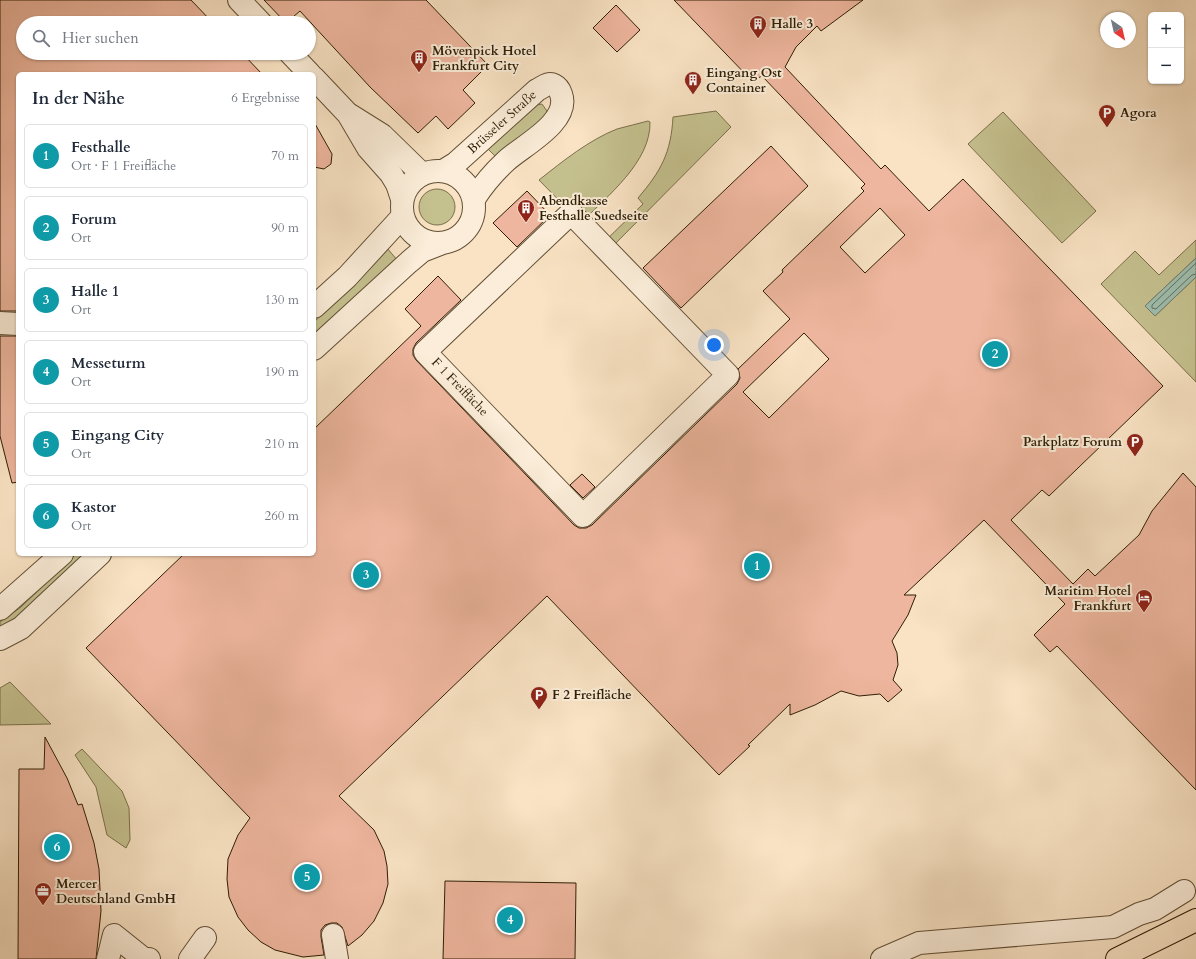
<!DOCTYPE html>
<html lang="de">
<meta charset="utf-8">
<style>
body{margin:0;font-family:Cardo,serif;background:#f6f6f7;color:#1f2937}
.controls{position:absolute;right:12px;top:12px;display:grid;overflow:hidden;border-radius:6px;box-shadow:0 1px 3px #0004}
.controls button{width:36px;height:36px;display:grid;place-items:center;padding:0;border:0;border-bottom:1px solid #e0e1e3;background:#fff;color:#1f2937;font:20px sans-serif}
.compass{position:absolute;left:1100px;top:12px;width:36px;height:36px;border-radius:50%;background:#fff;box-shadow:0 1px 3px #0004;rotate:146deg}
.you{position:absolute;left:714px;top:345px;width:14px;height:14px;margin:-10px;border:3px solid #fff;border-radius:50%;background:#1a73e8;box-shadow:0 0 0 6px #1a73e833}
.badge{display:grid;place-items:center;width:26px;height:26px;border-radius:50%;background:#ea580c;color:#fff;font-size:13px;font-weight:700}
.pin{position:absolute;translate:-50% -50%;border:2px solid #fff;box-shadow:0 1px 4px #0006}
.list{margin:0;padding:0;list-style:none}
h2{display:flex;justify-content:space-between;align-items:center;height:52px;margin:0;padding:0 16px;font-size:17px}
h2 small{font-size:13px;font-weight:400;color:#747a83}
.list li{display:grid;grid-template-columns:26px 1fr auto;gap:12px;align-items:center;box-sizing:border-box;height:64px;margin:0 8px 8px;padding:0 8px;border:1px solid #e0e1e3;border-radius:6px}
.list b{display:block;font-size:15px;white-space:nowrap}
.list p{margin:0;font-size:13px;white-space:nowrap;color:#747a83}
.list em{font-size:13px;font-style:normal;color:#747a83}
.icon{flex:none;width:22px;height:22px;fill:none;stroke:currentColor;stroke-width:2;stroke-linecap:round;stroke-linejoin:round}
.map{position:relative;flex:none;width:1196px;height:959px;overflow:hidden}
.search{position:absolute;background:#fff;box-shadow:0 1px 3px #0004;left:16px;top:16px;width:300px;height:44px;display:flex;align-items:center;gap:10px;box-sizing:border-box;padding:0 14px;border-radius:22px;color:#747a83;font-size:15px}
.panel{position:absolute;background:#fff;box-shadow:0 1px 3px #0004;left:16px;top:72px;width:300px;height:484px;border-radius:6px}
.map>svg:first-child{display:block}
.green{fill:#c5c18f;stroke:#7a704a}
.water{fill:#9ebfaf;stroke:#727f6b}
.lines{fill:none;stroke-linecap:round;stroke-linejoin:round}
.shore{stroke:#666e5a;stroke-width:1}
.building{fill:#eeb69e;stroke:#2f1e05;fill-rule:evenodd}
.street-casing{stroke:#624f35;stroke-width:24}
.primary-casing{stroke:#2f1e05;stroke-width:24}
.street{stroke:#fbedd9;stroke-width:22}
.primary{stroke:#f9e3c4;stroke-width:22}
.labels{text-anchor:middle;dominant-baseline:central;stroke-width:4;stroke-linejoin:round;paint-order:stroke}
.poi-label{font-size:13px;font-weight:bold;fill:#2f1e05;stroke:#fbedd9;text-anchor:start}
.street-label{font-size:13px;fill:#2f1e05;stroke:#fbedd9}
</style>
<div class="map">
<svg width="1196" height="959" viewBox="0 0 1196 959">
<rect width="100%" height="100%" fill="#f9e3c4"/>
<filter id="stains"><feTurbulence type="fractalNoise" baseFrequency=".005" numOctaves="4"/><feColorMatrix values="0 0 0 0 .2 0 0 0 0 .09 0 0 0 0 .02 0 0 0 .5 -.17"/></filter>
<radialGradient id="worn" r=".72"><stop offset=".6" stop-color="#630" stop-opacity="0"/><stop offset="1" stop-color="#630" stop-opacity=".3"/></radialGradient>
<g class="green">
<path d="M542,104L547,111L545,117L498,159L486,147L536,105Z"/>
<path d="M716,111L731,127L607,252L601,245L643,204L638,198C661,171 671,153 673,117Z"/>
<path d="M1003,112L1096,211L1062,243L968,144Z"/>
<path d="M648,121L650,122C651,162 607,196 581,223L539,180C563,161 589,140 617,129C627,126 638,124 648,121Z"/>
<circle cx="437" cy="207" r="18"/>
<path d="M1196,240V258L1145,306L1155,316L1196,277V382L1101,284L1135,251L1159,275Z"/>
<path d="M387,248L398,261L314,341V322L361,277Z"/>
<path d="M76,554H91L0,633V622L21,607Z"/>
<path d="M10,682L51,724L0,725V688Z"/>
<path d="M82,749L122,791L129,808L130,840L126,848L107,835L96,787L75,755Z"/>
</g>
<path class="water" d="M1196,258V277L1155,316L1145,306Z"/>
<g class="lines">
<path class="shore" d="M1196,263L1152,305V308L1156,309L1192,275L1196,274"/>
</g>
<g class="building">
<path d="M0,0H191L213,23H23V53H242L262,74H18V311H0Z"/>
<path d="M264,0H426L488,65L463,90L475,103L448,129L436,116L418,133L370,87L300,11L286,23Z"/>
<path d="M674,0H863L821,31L817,26L796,47L785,67L881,169L885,165L929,211L963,179L1163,386L1049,496L1042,490L1011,520L1073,584L1088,569L1095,576L1139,535L1152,511L1183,473L1196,487V790L1057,646L1050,652L1034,635L1065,604L984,520L904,595H916L908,615L892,641L897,653L898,665L893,680L902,690L888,702L880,694L859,696L841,691L815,705L790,715V704L748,745L750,746L719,775L547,596L339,796L374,830L384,851L387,866L388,884L383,903L374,921L362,935L348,946L342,927L337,923H331L325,925L321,930V937L324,955L303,957L275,950L261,942L248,930L238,917L229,897L227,879L228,859L238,835L250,818L86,648L184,554H314V429L421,326L405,309L438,276L461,300L416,343L413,349V355L416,360L574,525L579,528H586L592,525L737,384L740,378L738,369L790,319L763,291L783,272L782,270L864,191L861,188L865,184L762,76L752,81ZM880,208L905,235L865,273L840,247ZM804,333L829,359L769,418L743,392Z"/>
<path d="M616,5L640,30L617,52L593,28Z"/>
<path d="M314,122L332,154L331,164L324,169L314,167Z"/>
<path d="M771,146L808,186L681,308L643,268Z"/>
<path d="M527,191L550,215L517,247L493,223Z"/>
<path d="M0,336H18V482L12,483L0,436Z"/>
<path d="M582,474L595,487L583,498L570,485Z"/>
<path d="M45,737L67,778L78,805L82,804L94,843L99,869L101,911L96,959H18L19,769H44Z"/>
<path d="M445,881L576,883L575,959H443Z"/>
</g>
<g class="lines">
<defs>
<g id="street">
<path d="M239,0L261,23"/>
<path d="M290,53L310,74"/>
<path d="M314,78L348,114L368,148L391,174L397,184L402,199"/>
<path d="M350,115L382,135L422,174"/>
<circle cx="438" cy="207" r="36"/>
<path d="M443,171L456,163L537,90C543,87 548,82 554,85C558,87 560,91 561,94C571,122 522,146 506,161C493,173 483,185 474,199"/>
<path d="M571,213L728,375L583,516L425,352Z"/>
<path d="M314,307L347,277L402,217"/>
<path d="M0,323L18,324"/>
<path d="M314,349L409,262L422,251L440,244"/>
<path d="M0,609L62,554"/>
<path d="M0,639L21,628L100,554"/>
<path d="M333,935L337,959"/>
<path d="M108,959L114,935L144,959H149"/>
<path d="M190,959L205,938"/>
<path d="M882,959L919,943L1113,927L1139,914L1155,909L1184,891"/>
</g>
<path id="primary" d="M1117,959L1196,920"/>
</defs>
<use href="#street" class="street-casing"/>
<use href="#primary" class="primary-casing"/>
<use href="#street" class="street"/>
<use href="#primary" class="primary"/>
</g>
<defs>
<symbol id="building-pin" viewBox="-11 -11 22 30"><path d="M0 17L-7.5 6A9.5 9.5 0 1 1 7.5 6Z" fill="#8f2418" stroke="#fbedd9"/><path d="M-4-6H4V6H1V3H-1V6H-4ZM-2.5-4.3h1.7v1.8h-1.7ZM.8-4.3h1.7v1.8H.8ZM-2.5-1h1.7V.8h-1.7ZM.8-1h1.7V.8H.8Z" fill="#fff"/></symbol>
<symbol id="parking-pin" viewBox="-11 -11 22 30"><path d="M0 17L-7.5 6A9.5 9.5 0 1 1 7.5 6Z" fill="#8f2418" stroke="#fbedd9"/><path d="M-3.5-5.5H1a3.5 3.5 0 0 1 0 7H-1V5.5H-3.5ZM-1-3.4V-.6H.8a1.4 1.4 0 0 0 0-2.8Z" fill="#fff"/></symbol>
<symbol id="hotel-pin" viewBox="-11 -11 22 30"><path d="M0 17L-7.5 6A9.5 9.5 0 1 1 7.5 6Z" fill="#8f2418" stroke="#fbedd9"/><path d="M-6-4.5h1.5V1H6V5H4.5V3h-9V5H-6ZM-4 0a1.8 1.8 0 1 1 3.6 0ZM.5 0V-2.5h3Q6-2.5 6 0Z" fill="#fff"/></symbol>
<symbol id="office-pin" viewBox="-11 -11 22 30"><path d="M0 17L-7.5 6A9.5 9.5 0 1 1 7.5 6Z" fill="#8f2418" stroke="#fbedd9"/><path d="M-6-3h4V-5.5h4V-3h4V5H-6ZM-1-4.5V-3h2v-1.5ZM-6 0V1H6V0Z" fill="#fff"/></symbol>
</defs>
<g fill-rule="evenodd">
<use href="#building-pin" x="748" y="14" width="20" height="27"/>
<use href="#building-pin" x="409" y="48" width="20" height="27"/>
<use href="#building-pin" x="683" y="70" width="20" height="27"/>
<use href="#parking-pin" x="1097" y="103" width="20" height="27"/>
<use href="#building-pin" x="516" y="198" width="20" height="27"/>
<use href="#parking-pin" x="1125" y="432" width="20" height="27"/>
<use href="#hotel-pin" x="1134" y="588" width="20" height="27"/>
<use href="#parking-pin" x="529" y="685" width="20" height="27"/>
<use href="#office-pin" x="33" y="881" width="20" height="27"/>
</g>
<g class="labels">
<g class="poi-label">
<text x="771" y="24">Halle 3</text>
<text x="432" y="51">Mövenpick Hotel<tspan x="432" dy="15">Frankfurt City</tspan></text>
<text x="706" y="73">Eingang Ost<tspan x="706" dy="15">Container</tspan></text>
<text x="1120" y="113">Agora</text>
<text x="539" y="201">Abendkasse<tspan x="539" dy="15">Festhalle Suedseite</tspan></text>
<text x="1122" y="442" text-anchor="end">Parkplatz Forum</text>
<text x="1131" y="591" text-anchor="end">Maritim Hotel<tspan x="1131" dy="15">Frankfurt</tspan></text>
<text x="552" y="695">F 2 Freifläche</text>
<text x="56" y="884">Mercer<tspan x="56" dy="15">Deutschland GmbH</tspan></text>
</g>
<g class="street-label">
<text transform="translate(502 122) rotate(-42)">Brüsseler Straße</text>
<text transform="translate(460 387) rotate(46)">F 1 Freifläche</text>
</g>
</g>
<rect width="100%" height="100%" filter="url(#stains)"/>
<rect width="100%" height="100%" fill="url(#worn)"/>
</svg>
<div class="controls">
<button>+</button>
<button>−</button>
</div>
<svg class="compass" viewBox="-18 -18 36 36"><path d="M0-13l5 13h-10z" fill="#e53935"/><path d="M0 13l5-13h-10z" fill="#747a83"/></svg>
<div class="you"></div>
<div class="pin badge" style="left:757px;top:566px;background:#0f9aa8">1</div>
<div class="pin badge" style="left:995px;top:354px;background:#0f9aa8">2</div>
<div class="pin badge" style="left:366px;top:575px;background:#0f9aa8">3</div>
<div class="pin badge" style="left:510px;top:920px;background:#0f9aa8">4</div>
<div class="pin badge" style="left:307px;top:877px;background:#0f9aa8">5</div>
<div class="pin badge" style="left:57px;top:847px;background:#0f9aa8">6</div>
<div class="search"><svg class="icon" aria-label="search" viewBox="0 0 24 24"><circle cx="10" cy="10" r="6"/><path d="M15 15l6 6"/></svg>Hier suchen</div>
<section class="panel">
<h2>In der Nähe<small>6 Ergebnisse</small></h2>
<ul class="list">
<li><span class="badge" style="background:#0f9aa8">1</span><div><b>Festhalle</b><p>Ort · F 1 Freifläche</p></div><em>70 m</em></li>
<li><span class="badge" style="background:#0f9aa8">2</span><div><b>Forum</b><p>Ort</p></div><em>90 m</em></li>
<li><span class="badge" style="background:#0f9aa8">3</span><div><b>Halle 1</b><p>Ort</p></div><em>130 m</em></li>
<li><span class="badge" style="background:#0f9aa8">4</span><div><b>Messeturm</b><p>Ort</p></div><em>190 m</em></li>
<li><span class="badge" style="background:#0f9aa8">5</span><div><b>Eingang City</b><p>Ort</p></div><em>210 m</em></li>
<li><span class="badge" style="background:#0f9aa8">6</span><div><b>Kastor</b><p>Ort</p></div><em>260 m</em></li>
</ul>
</section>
</div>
